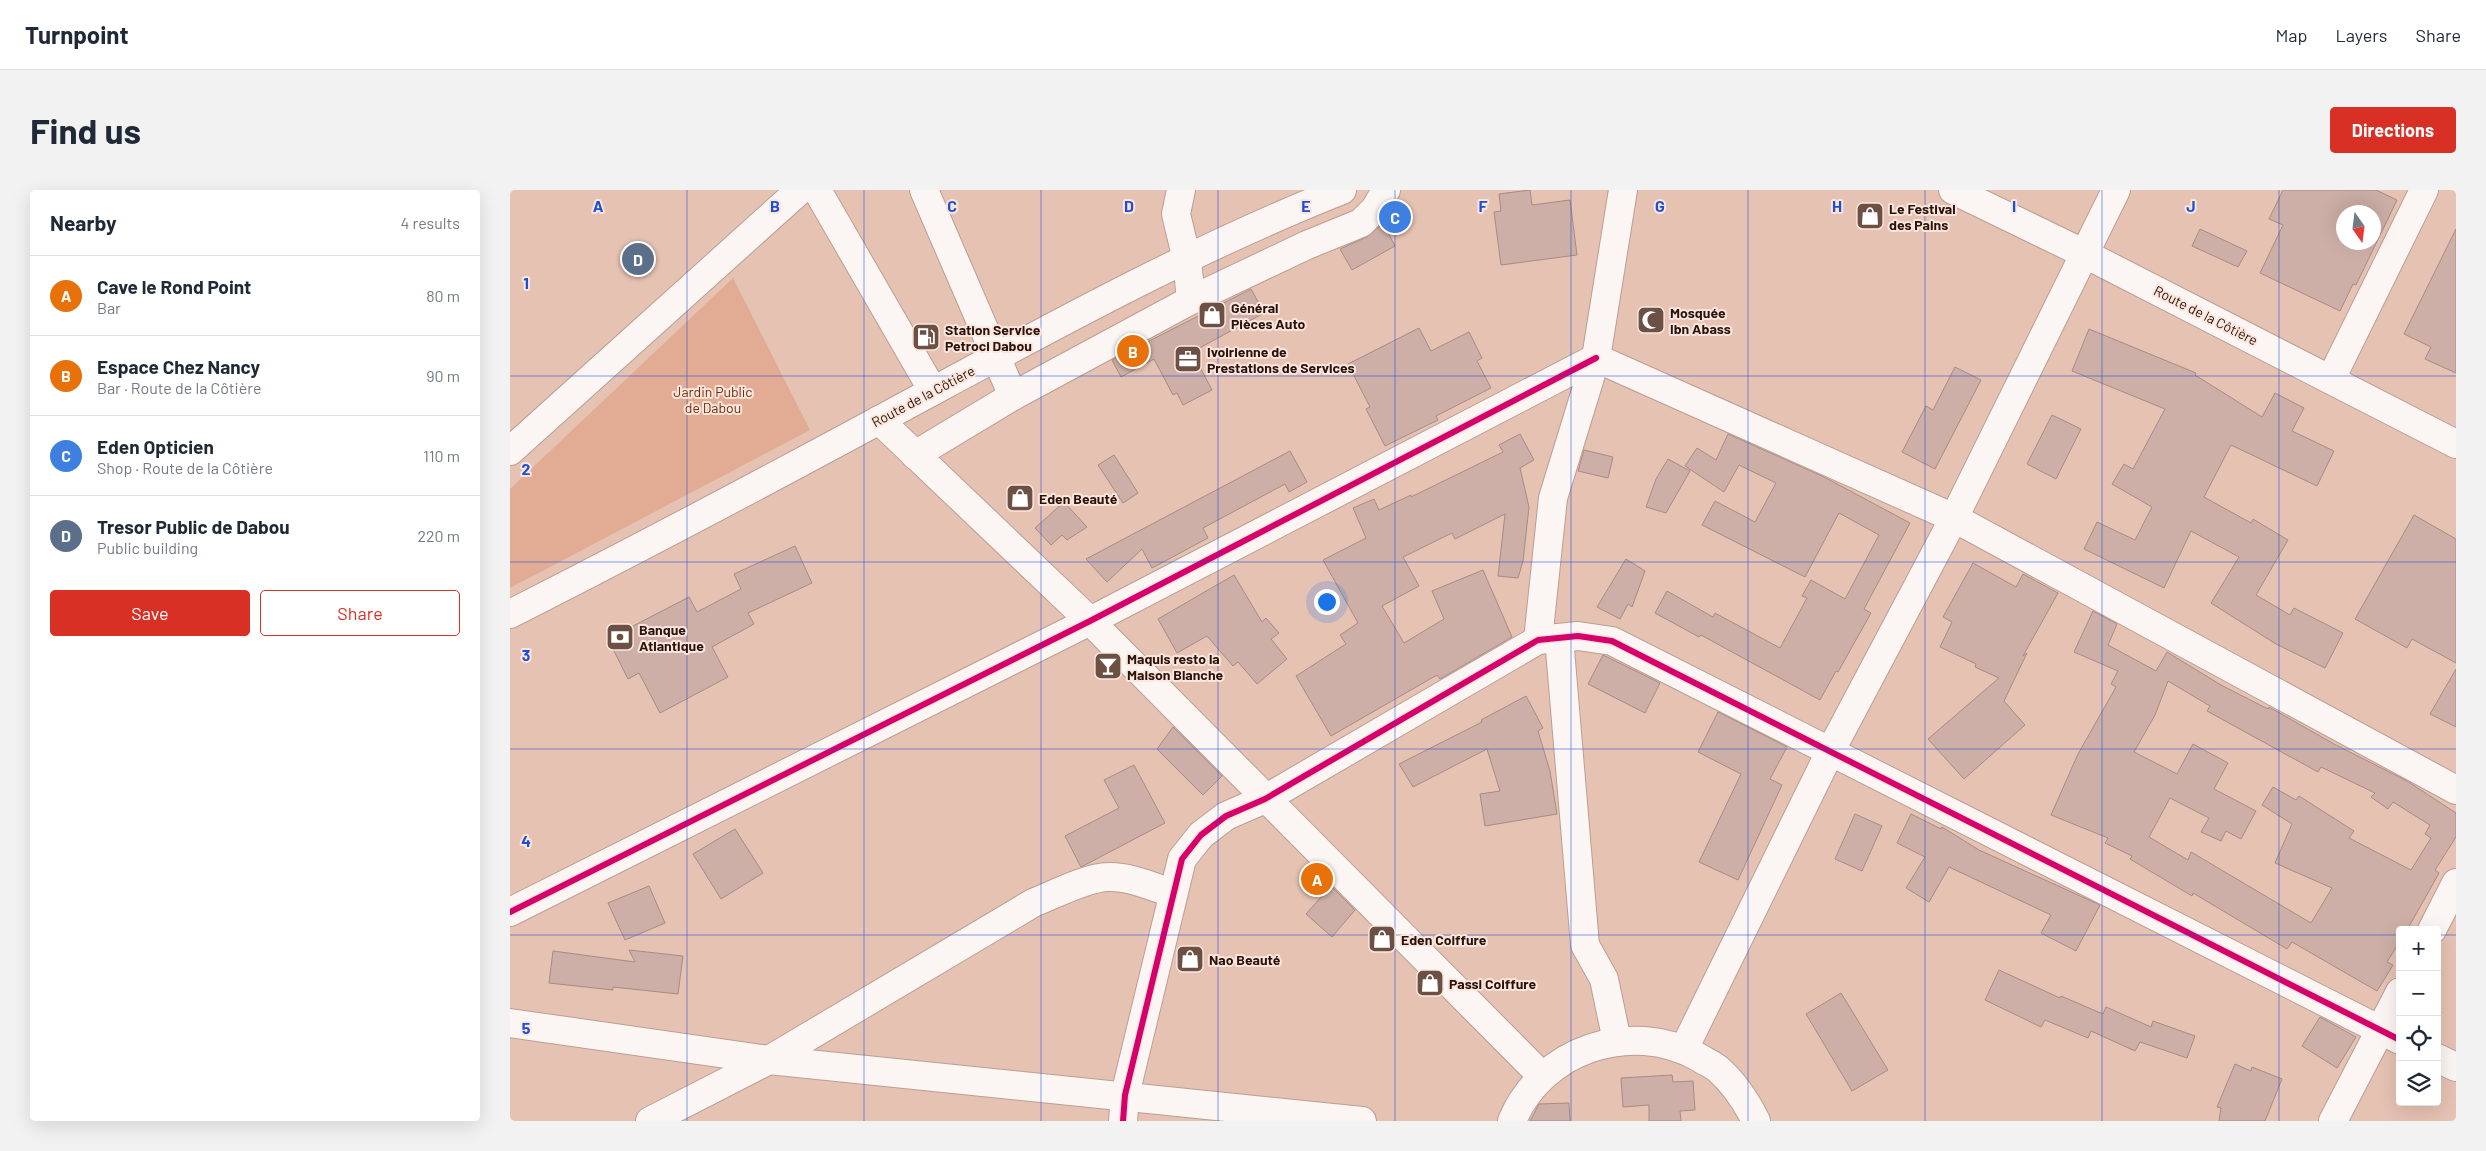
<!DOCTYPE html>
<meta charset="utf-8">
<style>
body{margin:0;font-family:Barlow,sans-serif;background:#f2f2f3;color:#1f2937}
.controls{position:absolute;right:15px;bottom:15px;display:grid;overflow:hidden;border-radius:5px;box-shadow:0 5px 20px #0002}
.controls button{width:45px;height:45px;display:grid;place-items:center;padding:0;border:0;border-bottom:1px solid #e0e1e3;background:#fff;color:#1f2937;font:25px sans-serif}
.compass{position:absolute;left:1826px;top:15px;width:45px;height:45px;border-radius:50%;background:#fff;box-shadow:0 5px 20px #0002;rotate:166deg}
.you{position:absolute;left:816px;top:411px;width:18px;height:18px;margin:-12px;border:4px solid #fff;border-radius:50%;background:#1a73e8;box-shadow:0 0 0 8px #1a73e833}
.badge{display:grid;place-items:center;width:32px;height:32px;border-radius:50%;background:#d93025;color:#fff;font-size:16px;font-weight:700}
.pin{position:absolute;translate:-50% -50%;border:2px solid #fff;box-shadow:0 1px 5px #0006}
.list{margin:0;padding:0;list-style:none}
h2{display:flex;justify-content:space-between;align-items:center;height:65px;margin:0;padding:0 20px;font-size:21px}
h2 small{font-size:16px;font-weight:400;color:#747a83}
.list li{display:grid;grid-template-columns:32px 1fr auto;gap:15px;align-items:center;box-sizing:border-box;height:80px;padding:0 20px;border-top:1px solid #e0e1e3}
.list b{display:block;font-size:19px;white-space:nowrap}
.list p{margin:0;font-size:16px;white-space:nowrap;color:#747a83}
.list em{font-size:16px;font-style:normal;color:#747a83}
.actions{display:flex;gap:10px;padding:15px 20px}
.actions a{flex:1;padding:11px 0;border:1px solid #d93025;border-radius:5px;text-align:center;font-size:18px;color:#d93025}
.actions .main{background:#d93025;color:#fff}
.icon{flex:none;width:28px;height:28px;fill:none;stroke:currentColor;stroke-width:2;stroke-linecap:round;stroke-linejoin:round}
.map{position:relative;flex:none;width:1946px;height:931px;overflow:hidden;border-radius:5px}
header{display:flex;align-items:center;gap:30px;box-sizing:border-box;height:70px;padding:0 25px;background:#fff;border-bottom:1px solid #e0e1e3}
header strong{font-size:24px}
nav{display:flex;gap:28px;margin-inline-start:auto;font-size:18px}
.intro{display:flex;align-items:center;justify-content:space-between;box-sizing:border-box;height:120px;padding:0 30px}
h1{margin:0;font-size:35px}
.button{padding:12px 22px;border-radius:5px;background:#d93025;color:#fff;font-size:18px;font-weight:700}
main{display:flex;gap:30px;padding:0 30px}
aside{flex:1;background:#fff;border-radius:5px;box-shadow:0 5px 20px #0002}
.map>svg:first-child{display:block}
.green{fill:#e2ab94}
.building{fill:#cdafa7;stroke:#a78b84;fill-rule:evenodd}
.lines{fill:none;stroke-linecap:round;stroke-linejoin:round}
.minor-casing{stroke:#bb9e93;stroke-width:30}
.major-casing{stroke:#bb9e93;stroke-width:30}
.minor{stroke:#fbf6f4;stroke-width:28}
.major{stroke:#fbf6f4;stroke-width:28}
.cycleway-casing{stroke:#fbe6de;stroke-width:9}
.cycleway{stroke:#d6006c;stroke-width:6}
.grid{fill:none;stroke:#1d4ed8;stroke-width:1;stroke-opacity:0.55}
.labels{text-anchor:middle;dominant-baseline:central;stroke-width:4;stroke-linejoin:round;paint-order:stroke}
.poi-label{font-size:14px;font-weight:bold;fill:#2b1309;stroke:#fbe6de;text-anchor:start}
.street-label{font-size:14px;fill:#2b1309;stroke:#fbe6de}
.park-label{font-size:14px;fill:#722d09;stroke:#fbe6de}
.grid-label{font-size:16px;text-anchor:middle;font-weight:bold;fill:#1d4ed8;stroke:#fbe6de;stroke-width:4;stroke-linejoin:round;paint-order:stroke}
</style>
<header>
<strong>Turnpoint</strong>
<nav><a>Map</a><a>Layers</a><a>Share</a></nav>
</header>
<div class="intro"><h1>Find us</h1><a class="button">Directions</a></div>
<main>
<aside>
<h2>Nearby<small>4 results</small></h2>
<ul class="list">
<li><span class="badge" style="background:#e8710a">A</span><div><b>Cave le Rond Point</b><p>Bar</p></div><em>80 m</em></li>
<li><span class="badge" style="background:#e8710a">B</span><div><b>Espace Chez Nancy</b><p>Bar · Route de la Côtière</p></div><em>90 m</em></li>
<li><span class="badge" style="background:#3f7fe0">C</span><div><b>Eden Opticien</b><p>Shop · Route de la Côtière</p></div><em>110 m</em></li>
<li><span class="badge" style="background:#5c6f8a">D</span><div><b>Tresor Public de Dabou</b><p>Public building</p></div><em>220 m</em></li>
</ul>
<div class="actions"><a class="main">Save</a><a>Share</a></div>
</aside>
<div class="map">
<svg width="1946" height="931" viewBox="0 0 1946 931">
<rect width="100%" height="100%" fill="#e6c2b3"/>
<path class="green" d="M223,88L300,240L0,398V299Z"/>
<g class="building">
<path d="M1020,0L1022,15L1060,10L1067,65L991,75L984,22L991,21L989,4Z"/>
<path d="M1773,0H1866L1887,10L1846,95L1843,94L1830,121L1750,83L1773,35L1759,29ZM1834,22H1864V52H1834Z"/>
<path d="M873,33L885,56L842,80L830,59L857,47Z"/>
<path d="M1690,39L1737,61L1728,77L1682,56Z"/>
<path d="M1946,39V183L1915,169L1921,157L1894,144Z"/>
<path d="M741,99L754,123L682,162L702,200L673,215L667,203L663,205L644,169L611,187L602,170Z"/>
<path d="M909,138L921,161L959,142L972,168L967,171L981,198L926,226L928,230L875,256L856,219L860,217L838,174Z"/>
<path d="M1579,139L1686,183L1685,185L1752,227L1765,203L1794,218L1782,241L1824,261L1807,296L1721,255L1694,307L1741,333L1743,329L1778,350L1746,405L1780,425L1784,418L1833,443L1815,478L1766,454L1701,413L1729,367L1681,341L1654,398L1574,359L1587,332L1625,350L1642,317L1602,294L1614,274L1623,279L1655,219L1562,181Z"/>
<path d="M1445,177L1471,190L1425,279L1392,262L1416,216L1423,220Z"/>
<path d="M1542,225L1571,239L1546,289L1517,274Z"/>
<path d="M1010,244L1024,270L1010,278L1019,317L1013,371L1008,388L988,386L995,324L945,349L942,343L893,367L909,396L872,416L894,453L934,429L922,401L973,380L1002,447L930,489L927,485L821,546L786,486L836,454L830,445L848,433L813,370L856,348L843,318L864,309L869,320L901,305V307L993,262L989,255Z"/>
<path d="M1218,244L1314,287L1400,333L1354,419L1361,423L1328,482L1326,481L1310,510L1191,445L1189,447L1145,423L1157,401L1203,427L1205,423L1270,458L1297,408L1292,406L1301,390L1335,409L1369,345L1329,323L1295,387L1192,335L1205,311L1245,332L1266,293L1229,275L1214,302L1175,276L1187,258L1206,270Z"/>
<path d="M1074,260L1103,267L1098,288L1068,281Z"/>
<path d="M780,261L797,292L779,302L775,294L693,338L698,348L642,378L632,359L597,392L576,369Z"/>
<path d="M604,265L628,303L613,313L588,275Z"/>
<path d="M1158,269L1180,281L1156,323L1136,317L1146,289Z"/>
<path d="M554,312L577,337L557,350L552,345L541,355L525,338Z"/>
<path d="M1904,325L1946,349V473L1902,449L1897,458L1845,429Z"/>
<path d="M285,356L302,393L238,423L244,434L202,457L218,487L150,523L129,483L118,489L98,449L179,407L187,422L231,399L224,384Z"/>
<path d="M1116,369L1135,381L1122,417L1118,414L1110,429L1087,417Z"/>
<path d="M1463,373L1506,397L1513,384L1548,403L1513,466L1517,463L1494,511L1515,535L1454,589L1418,549L1489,488L1465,477L1466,474L1430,457L1442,432L1433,427Z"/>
<path d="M724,385L752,432L756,428L769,443L761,449L777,469L747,494L728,472L723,476L697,446L667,463L648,429Z"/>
<path d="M1583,421L1607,434L1598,455L1646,481L1657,462L1711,495L1758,519L1759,517L1824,554L1897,591L1946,623V647L1925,680L1929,683L1910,717L1897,740H1890V751L1877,772L1883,775L1867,801L1782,752L1777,759L1683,703L1682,706L1620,669L1622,666L1595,653L1598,648L1541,625L1568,564L1606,497L1601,494L1608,481L1564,462ZM1658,491L1700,516L1697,521L1808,582L1811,577L1865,603L1861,607L1878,619L1883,612L1920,635L1915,644L1921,648L1901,680L1839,648L1844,641L1789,606L1786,610L1763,597L1752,615L1782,634L1765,673L1822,698L1801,733L1681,662L1678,670L1639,647L1660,608L1699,628L1691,642L1711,651L1716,641L1731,649L1746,621L1704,599L1718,573L1683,554L1667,584L1624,562L1645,525Z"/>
<path d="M1093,465L1150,493L1135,523L1078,494Z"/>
<path d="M1946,479V537L1920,524Z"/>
<path d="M1016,506L1033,538L1028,541L1040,581L1047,624L975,636L970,604L990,601L977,559L903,597L889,574L972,532L971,530Z"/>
<path d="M1208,522L1277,557L1260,589L1272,595L1228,690L1189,672L1231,584L1188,562Z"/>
<path d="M663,537L712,586L693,605L647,559Z"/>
<path d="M624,575L655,633L571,677L555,646L609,618L594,590Z"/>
<path d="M1345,624L1372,636L1352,681L1325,669Z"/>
<path d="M1401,624L1431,639L1432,637L1469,660L1590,715L1566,761L1531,743L1541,725L1439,677L1419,712L1396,698L1415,667L1387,653Z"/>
<path d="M225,639L253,683L211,709L183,664Z"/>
<path d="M139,696L155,733L115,750L98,713Z"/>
<path d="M821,696L845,720L822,747L796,724Z"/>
<path d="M119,760L173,766L168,804L103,797V800L39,793L43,761L125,772Z"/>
<path d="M1489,780L1550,808L1551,806L1593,824L1596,817L1641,837L1643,831L1685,846L1677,868L1630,852L1625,861L1581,841L1578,848L1535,830L1531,837L1475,810Z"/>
<path d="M1331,803L1378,880L1342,901L1296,824Z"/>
<path d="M1810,827L1846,847L1827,878L1792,856Z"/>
<path d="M1725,874L1741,881L1742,877L1772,889L1755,931H1709L1711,918L1707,917Z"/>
<path d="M1162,885L1163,892L1183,891L1185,920L1170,921L1171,931H1139V915L1113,917L1111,888Z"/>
<path d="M1059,913L1060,931H1020L1029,914Z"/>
</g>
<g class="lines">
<defs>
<g id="minor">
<path d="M307,0L423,201"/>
<path d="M414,0L503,206"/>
<path d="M671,0L666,24L677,70L681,110"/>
<path d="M1086,168L1444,328L1946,600"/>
<path d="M1821,189L1914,0"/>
<path d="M369,230L580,431L1032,886"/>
<path d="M0,261L290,0"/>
<path d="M405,265L503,206L681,110L797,55L851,33L865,19L876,0"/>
<path d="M1049,448L1075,755L1094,789L1107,851"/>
<path d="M1028,450L1043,308L1086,168L1113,0"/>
<path d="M0,722L580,431L1086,168"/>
<path d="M1922,740L1946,693"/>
<path d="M0,833L259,870L852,931"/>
<path d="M1174,859L1320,562L1444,328L1606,0"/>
<path d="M1927,868L1946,877"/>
<path d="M140,931L259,870L523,713C543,705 578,687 598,687C619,686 643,697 662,703"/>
<path d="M613,931L615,905L672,669L691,645L716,626L755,609L1028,450L1068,446L1102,451L1890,850"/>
<path d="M1002,931C1031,860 1121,829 1188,867C1194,871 1202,874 1208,879C1225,894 1236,911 1246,931"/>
<path d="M1823,931L1890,802"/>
</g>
<g id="major">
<path d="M1443,0L1573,63L1946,254"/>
<path d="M0,424C142,352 283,277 423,201C556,129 691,56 832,0"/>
</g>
</defs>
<use href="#minor" class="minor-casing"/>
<use href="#major" class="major-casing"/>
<use href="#minor" class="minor"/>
<use href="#major" class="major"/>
<defs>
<g id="cycleway">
<path d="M0,722L580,431L1086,168"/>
<path d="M613,931L615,905L672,669L691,645L716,626L755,609L1028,450L1068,446L1102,451L1890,850"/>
</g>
</defs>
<use href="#cycleway" class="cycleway-casing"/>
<use href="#cycleway" class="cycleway"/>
</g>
<path class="grid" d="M177,0V931M354,0V931M531,0V931M708,0V931M885,0V931M1061,0V931M1238,0V931M1415,0V931M1592,0V931M1769,0V931M0,186H1946M0,372H1946M0,559H1946M0,745H1890M1927,745H1946"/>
<defs>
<symbol id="shop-square" viewBox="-11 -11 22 22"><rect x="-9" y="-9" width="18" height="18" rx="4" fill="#6c5044" stroke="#fbe6de"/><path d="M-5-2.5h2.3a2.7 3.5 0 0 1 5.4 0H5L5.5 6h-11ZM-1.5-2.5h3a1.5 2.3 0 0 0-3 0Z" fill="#fff"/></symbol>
<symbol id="mosque-square" viewBox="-11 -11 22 22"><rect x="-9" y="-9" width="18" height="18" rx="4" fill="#6c5044" stroke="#fbe6de"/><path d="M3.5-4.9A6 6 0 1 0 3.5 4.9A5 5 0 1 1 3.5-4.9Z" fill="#fff"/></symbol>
<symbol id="fuel-square" viewBox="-11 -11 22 22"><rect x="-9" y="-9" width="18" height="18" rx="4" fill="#6c5044" stroke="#fbe6de"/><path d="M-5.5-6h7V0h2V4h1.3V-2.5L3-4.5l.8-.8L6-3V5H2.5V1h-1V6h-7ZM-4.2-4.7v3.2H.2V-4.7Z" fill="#fff"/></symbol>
<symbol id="office-square" viewBox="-11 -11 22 22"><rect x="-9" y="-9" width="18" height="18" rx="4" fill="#6c5044" stroke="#fbe6de"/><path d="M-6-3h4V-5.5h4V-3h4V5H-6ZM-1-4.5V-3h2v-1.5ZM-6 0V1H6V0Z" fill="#fff"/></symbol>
<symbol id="bank-square" viewBox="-11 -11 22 22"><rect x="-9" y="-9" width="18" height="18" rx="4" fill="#6c5044" stroke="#fbe6de"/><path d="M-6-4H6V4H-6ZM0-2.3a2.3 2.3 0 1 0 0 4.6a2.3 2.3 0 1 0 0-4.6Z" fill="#fff"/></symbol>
<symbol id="bar-square" viewBox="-11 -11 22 22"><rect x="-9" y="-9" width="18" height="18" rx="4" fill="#6c5044" stroke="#fbe6de"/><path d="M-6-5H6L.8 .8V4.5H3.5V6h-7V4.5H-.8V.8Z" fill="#fff"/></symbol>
</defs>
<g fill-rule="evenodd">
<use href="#shop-square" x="1344" y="10" width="32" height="32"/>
<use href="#shop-square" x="686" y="109" width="32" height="32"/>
<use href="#mosque-square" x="1125" y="114" width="32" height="32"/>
<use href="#fuel-square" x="400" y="131" width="32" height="32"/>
<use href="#office-square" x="662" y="153" width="32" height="32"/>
<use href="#shop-square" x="494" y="292" width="32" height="32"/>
<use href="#bank-square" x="94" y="431" width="32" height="32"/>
<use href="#bar-square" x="582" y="460" width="32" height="32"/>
<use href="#shop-square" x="856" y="733" width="32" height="32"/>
<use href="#shop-square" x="664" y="753" width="32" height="32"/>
<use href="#shop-square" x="904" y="777" width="32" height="32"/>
</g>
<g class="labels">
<g class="poi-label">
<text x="1379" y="18">Le Festival<tspan x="1379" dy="16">des Pains</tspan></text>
<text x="721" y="117">Général<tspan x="721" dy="16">Pièces Auto</tspan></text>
<text x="1160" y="122">Mosquée<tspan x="1160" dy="16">Ibn Abass</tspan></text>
<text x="435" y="139">Station Service<tspan x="435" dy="16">Petroci Dabou</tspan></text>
<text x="697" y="161">Ivoirienne de<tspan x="697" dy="16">Prestations de Services</tspan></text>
<text x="529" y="308">Eden Beauté</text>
<text x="129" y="439">Banque<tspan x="129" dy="16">Atlantique</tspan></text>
<text x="617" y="468">Maquis resto la<tspan x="617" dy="16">Maison Blanche</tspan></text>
<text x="891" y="749">Eden Coiffure</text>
<text x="699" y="769">Nao Beauté</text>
<text x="939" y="793">Passi Coiffure</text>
</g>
<g class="street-label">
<text transform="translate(1696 125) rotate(27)">Route de la Côtière</text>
<text transform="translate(413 206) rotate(-28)">Route de la Côtière</text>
</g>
<g class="park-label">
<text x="203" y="201">Jardin Public<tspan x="203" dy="16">de Dabou</tspan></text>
</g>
</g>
<g class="grid-label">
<text x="88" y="22">A</text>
<text x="265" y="22">B</text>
<text x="442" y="22">C</text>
<text x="619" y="22">D</text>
<text x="796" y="22">E</text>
<text x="973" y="22">F</text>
<text x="1150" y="22">G</text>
<text x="1327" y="22">H</text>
<text x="1504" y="22">I</text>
<text x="1681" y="22">J</text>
<text x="16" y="99">1</text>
<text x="16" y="285">2</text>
<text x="16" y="471">3</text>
<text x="16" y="657">4</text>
<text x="16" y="844">5</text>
</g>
</svg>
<div class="controls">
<button>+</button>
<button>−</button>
<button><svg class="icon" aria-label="locate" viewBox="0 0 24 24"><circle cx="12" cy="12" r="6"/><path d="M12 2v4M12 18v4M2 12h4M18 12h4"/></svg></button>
<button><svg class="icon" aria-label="layers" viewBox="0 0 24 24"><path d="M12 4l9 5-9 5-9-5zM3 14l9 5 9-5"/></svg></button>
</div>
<svg class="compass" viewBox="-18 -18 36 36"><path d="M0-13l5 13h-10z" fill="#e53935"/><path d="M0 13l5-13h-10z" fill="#747a83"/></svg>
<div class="you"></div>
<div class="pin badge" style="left:807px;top:689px;background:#e8710a">A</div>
<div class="pin badge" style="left:623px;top:161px;background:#e8710a">B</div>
<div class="pin badge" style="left:885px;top:27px;background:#3f7fe0">C</div>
<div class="pin badge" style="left:128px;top:69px;background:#5c6f8a">D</div>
</div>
</main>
